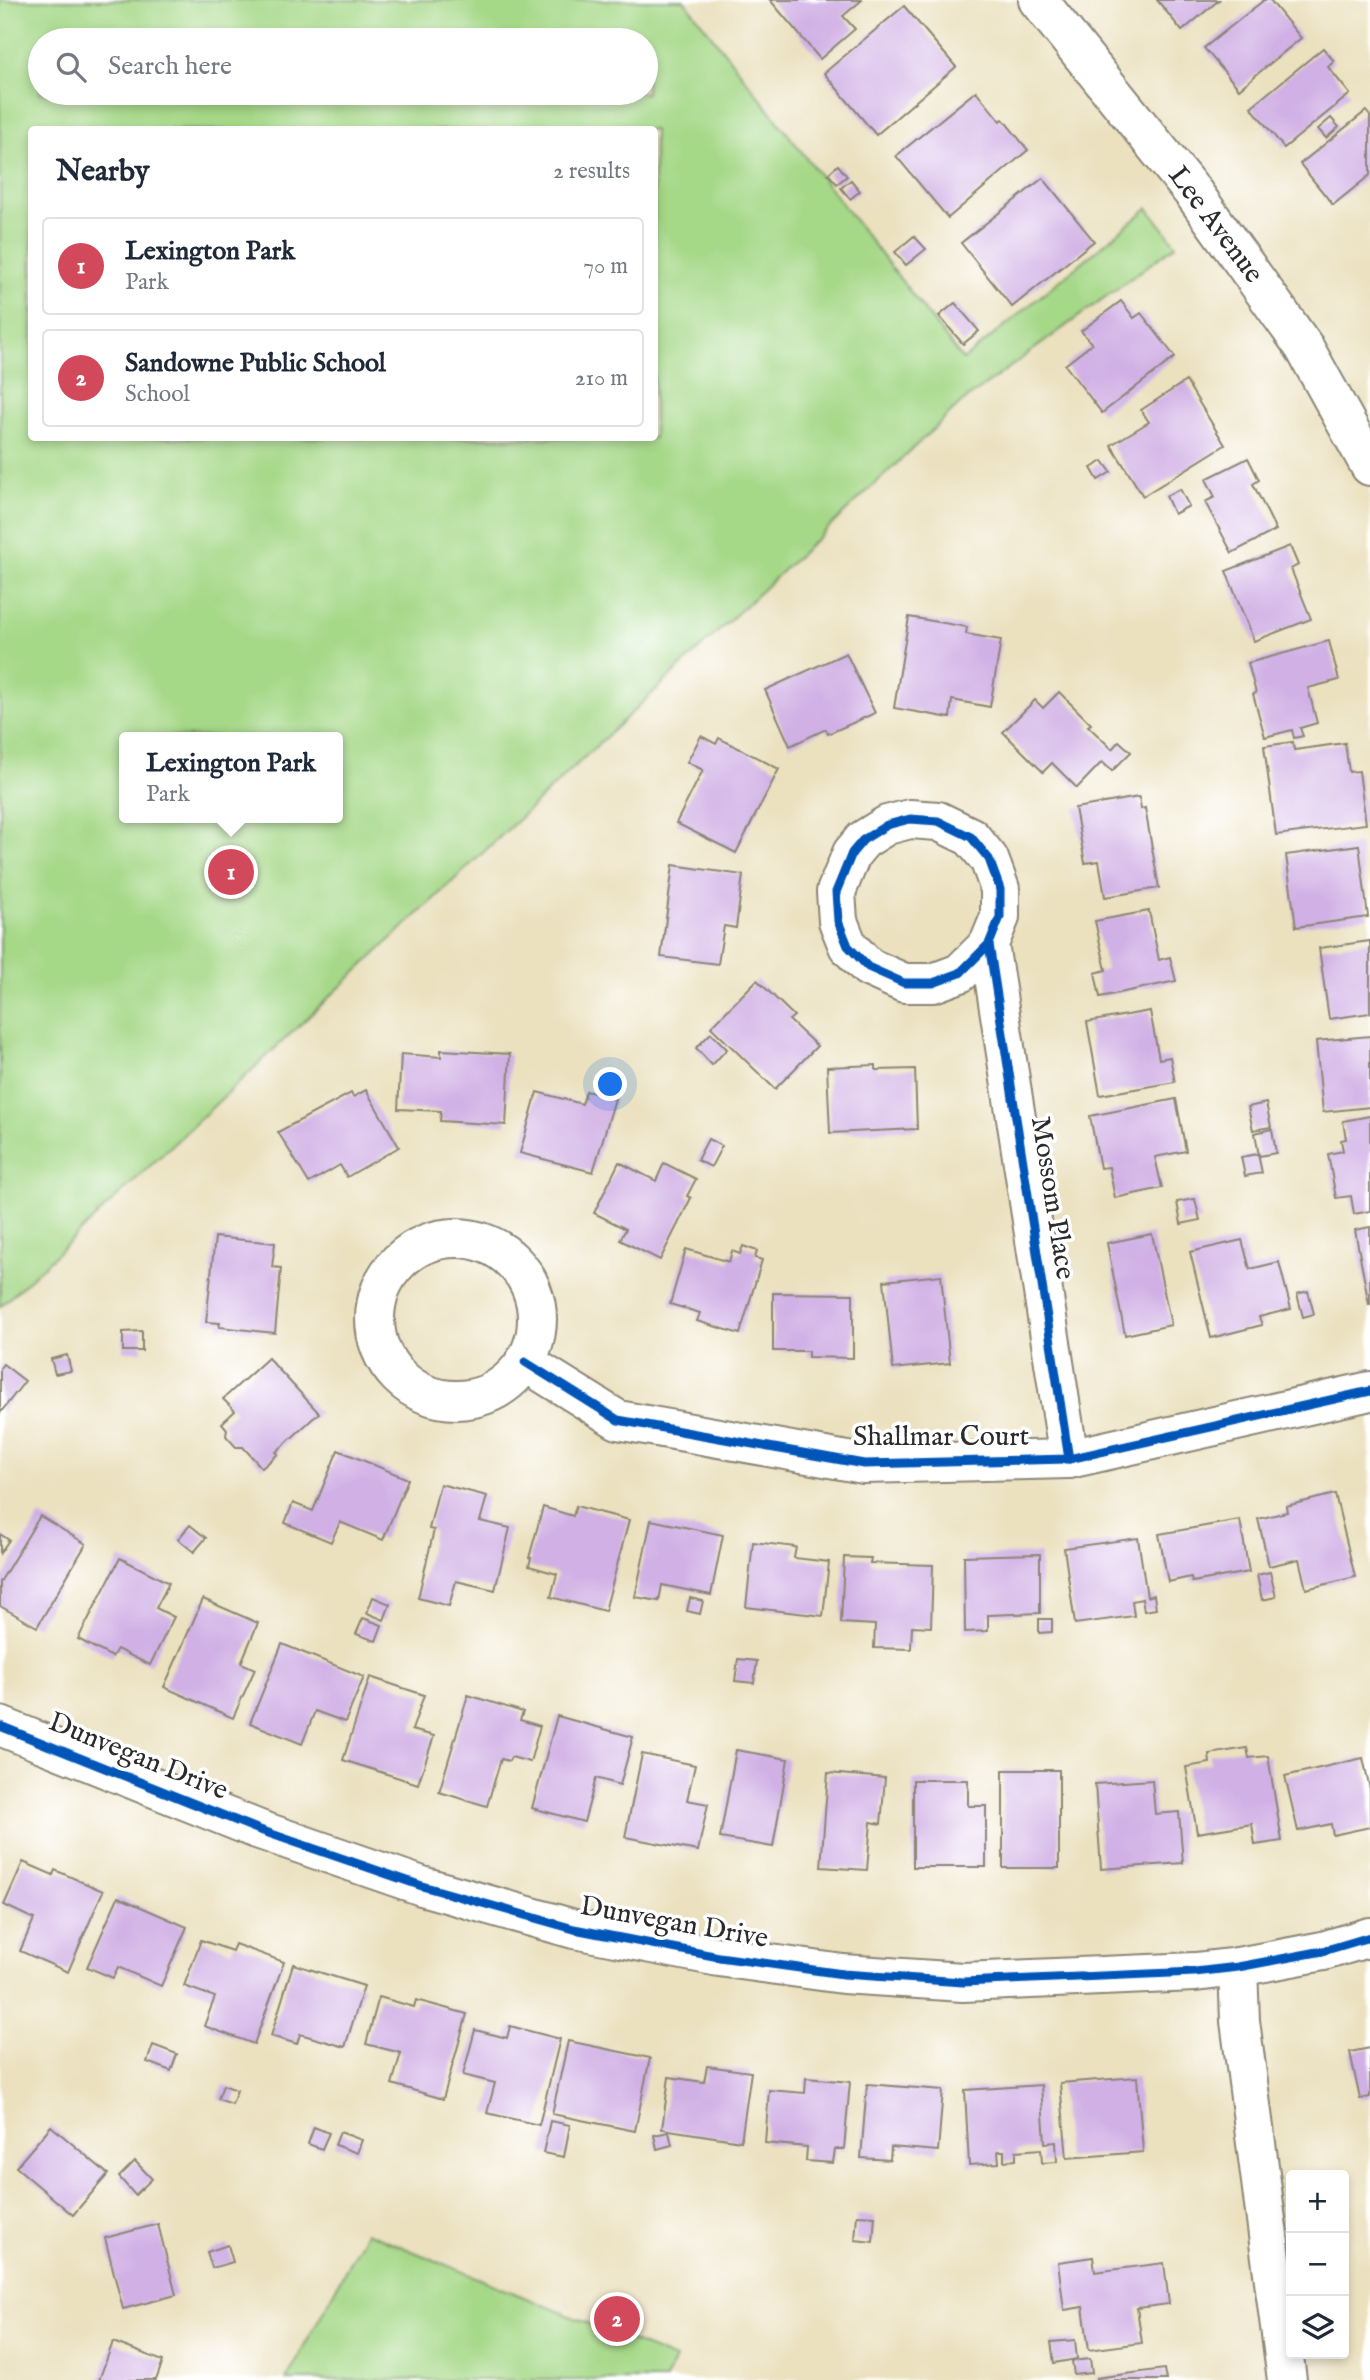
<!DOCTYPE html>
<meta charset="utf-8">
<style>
body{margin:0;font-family:"IM FELL English",serif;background:#f2f2f3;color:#1f2937}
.controls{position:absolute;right:21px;bottom:21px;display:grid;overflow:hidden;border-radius:7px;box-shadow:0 4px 10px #0003}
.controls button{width:63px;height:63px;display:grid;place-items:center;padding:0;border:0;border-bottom:2px solid #e0e1e3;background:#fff;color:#1f2937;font:35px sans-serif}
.you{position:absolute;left:611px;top:1085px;width:24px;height:24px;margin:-18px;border:5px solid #fff;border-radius:50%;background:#1a73e8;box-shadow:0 0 0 10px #1a73e833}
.badge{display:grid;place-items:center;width:46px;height:46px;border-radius:50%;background:#d1495b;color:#fff;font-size:23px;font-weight:700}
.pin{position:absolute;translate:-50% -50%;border:4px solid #fff;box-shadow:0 2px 7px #0006}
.popup{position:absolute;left:119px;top:732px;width:224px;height:91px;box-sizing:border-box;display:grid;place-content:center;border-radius:7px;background:#fff;filter:drop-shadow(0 2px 5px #0005);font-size:23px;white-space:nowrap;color:#747a83}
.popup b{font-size:26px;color:#1f2937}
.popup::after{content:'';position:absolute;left:50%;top:100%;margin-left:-14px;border:14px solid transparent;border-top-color:#fff}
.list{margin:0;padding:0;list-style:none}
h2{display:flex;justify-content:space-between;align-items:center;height:91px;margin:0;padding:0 28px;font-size:30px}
h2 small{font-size:23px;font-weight:400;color:#747a83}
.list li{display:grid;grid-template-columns:46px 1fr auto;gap:21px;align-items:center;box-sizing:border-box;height:98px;margin:0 14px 14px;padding:0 14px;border:2px solid #e0e1e3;border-radius:7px}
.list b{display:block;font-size:26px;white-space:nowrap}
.list p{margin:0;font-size:23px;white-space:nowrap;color:#747a83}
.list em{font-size:23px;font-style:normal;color:#747a83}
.icon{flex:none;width:38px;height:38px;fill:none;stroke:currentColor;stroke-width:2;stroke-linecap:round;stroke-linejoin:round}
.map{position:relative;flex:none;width:1370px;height:2380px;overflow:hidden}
.search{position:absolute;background:#fff;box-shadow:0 4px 10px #0003;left:28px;top:28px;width:630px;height:77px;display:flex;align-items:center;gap:18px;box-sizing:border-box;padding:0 24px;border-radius:38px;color:#747a83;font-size:26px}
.panel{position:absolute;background:#fff;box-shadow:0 4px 10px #0003;left:28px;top:126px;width:630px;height:315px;border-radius:7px}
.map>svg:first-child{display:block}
.green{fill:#a5d887;stroke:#688259;stroke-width:2;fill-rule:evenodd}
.building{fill:#d0b0e5}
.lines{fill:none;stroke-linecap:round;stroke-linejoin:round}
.minor-casing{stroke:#8b8675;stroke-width:42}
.minor{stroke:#fff;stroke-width:38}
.cycleway-casing{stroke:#fff;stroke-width:13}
.cycleway{stroke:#0057b8;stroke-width:9}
.labels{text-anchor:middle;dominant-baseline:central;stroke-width:7;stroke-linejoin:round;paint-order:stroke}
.street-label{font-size:28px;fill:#2b2b2b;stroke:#fff}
</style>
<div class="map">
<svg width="1370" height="2380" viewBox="0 0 1370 2380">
<rect width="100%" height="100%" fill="#fff"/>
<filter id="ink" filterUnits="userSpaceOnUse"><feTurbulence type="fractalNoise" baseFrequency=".0143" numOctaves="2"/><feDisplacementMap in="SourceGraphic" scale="14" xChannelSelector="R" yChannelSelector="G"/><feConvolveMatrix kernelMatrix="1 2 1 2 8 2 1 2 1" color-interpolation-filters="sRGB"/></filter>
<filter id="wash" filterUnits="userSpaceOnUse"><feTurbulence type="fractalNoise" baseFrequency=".00686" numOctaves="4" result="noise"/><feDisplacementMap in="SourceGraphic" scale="28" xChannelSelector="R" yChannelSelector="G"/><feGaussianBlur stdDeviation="1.57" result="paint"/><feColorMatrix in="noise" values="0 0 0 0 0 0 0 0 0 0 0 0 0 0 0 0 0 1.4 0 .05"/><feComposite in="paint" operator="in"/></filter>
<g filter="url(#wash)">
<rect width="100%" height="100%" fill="#ebe1bf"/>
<g class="green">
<path d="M0,0H684L963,360L1148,208L1176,245L961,403L0,1307ZM646,40V93H40V40ZM32,130H654V438H32ZM124,737H338V818H124Z"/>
<path d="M366,2232L675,2359L665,2380H286Z"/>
</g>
<g id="blocks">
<g class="building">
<path d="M770,0H862L843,16L855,29L820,59Z"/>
<path d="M1157,0H1219L1182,31Z"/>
<path d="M1264,0H1270L1301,38L1239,89L1204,48Z"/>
<path d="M904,6L956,67L876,135L824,73Z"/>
<path d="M1323,48L1334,61L1328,67L1350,94L1284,148L1251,107Z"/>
<path d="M976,91L1000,121L1003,119L1028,150L948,218L896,156Z"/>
<path d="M1366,111L1370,116V175L1333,205L1300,164Z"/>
<path d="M1331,118L1339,127L1326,138L1318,129Z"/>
<path d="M838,165L847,176L837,184L828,174Z"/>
<path d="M1043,178L1094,241L1012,307L961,243Z"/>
<path d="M851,180L860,191L850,199L841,188Z"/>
<path d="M914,236L926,249L906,265L895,252Z"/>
<path d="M1121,301L1134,318L1141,313L1175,357L1102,413L1065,365L1092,344L1081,331Z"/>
<path d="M955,303L979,331L963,344L939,316Z"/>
<path d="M1186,381L1225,445L1143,496L1111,445L1149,422L1141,410Z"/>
<path d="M1248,458L1259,480L1253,484L1276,530L1232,553L1205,502L1215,497L1206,479Z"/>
<path d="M1103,461L1111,472L1098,480L1091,468Z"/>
<path d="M1180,489L1189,506L1174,514L1166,496Z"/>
<path d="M1290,546L1298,565L1291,569L1311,619L1254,641L1226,571Z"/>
<path d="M909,617L967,627L966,634L1001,640L990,707L952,700L950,718L894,708Z"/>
<path d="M1329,641L1339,680L1308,688L1317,723L1300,728L1303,736L1294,738L1292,730L1265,737L1253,694L1256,693L1248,663Z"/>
<path d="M846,653L875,713L828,734L826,729L790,746L765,690Z"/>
<path d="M1059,692L1091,724L1088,726L1112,749L1119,741L1131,752L1112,771L1102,762L1077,788L1052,763L1043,772L1003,732L1035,700L1043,708Z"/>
<path d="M701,736L716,744L719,738L779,769L736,853L676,823L703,770L687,762Z"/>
<path d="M1293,742L1294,750L1345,743L1349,772L1359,771L1366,824L1276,835L1264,746Z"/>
<path d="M1139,797L1141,809L1145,808L1159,888L1105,897L1099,861L1085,863L1075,808Z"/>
<path d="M1359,845L1368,917L1296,927L1286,855Z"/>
<path d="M673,865L743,875L736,928L724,926L718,964L661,957Z"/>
<path d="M1149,911L1159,960L1170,957L1176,981L1100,997L1095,973L1106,970L1095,921Z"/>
<path d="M1370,941V1013L1329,1019L1319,948Z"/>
<path d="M757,980L794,1016L789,1020L817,1046L775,1089L711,1027Z"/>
<path d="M1150,1011L1159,1059L1170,1057L1175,1082L1100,1095L1087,1022Z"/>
<path d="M711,1033L727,1049L712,1065L696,1048Z"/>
<path d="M1370,1036V1107L1323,1112L1316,1041Z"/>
<path d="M441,1050L510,1054L506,1125L440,1121L441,1111L398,1109L401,1054L441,1057Z"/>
<path d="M876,1065V1070L915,1069L917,1129L830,1133L827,1067Z"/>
<path d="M366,1090L399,1147L347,1177L340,1165L309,1183L278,1132L351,1093L353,1097Z"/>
<path d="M586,1091L615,1099L593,1172L520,1153L537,1092L582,1104Z"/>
<path d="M1176,1099L1186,1151L1155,1157L1162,1188L1115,1198L1109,1167L1100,1168L1090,1116Z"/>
<path d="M1266,1103L1271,1127L1253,1130L1248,1107Z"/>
<path d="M1370,1116V1211L1354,1214L1351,1196L1336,1198L1328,1154L1343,1151L1341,1140L1346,1139L1343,1121Z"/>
<path d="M1272,1129L1276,1153L1259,1156L1255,1133Z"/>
<path d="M708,1139L722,1146L711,1167L697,1160Z"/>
<path d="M1258,1154L1262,1173L1245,1176L1241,1157Z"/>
<path d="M619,1162L656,1181L664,1163L696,1179L687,1196L691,1198L660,1260L620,1240L626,1229L594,1213Z"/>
<path d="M1195,1199L1200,1220L1181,1224L1177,1202Z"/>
<path d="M1370,1227V1305H1369L1355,1230Z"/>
<path d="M1152,1234L1171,1325L1125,1335L1107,1243Z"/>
<path d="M215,1237L275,1243L272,1267L281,1268L275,1333L219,1327L220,1323L206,1322Z"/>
<path d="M1242,1240L1250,1269L1279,1262L1291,1309L1259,1317L1262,1325L1211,1338L1190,1252Z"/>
<path d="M743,1246L757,1251L755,1258L762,1260L740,1334L697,1321L700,1313L670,1304L686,1249L729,1262L732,1251L740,1254Z"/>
<path d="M941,1275L950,1363L893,1369L884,1281Z"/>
<path d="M1308,1291L1314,1314L1303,1317L1297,1294Z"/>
<path d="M773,1293L853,1294V1358L808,1357V1351H773Z"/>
<path d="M142,1331V1351H123V1332Z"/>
<path d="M67,1355L71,1371L55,1374L51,1359Z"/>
<path d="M268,1358L319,1413L276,1452L278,1454L262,1468L243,1447H236L226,1436L227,1429L222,1423L235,1411L223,1399Z"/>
<path d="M3,1364L25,1381L0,1413V1368Z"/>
<path d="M338,1450L408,1479L383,1540L340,1522L331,1542L285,1523L293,1503L313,1511Z"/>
<path d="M440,1484L487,1496L480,1521L510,1528L495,1590L456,1581L449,1606L418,1598L434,1530L429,1529Z"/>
<path d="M1335,1494L1355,1577L1306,1589L1299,1559L1269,1566L1258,1519L1287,1512L1286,1506Z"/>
<path d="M576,1506L629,1520L605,1611L551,1597L557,1574L529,1566L531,1558H529L543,1507L573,1516Z"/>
<path d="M40,1516L86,1544L37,1627L0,1606V1582Z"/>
<path d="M651,1520L723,1535L711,1595L662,1585L659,1601L635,1597Z"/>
<path d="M1240,1520L1249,1572L1192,1582L1191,1577L1168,1582L1159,1534Z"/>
<path d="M190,1525L206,1538L194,1552L178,1539Z"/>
<path d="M0,1534L9,1540L0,1553Z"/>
<path d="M1138,1538L1147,1597L1154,1595L1156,1609L1144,1611L1142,1599L1132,1601L1134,1616L1075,1624L1064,1548Z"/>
<path d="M753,1542L796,1547L794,1558L829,1562L823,1616L746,1607Z"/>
<path d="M1040,1554V1613L988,1615V1631L965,1632L964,1556Z"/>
<path d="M844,1557L871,1558L870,1563L933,1565L931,1627L912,1626L911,1649L874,1648L875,1625L841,1623Z"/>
<path d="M120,1558L169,1583L156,1608L174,1617L150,1665L117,1649L112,1657L78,1639Z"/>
<path d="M1270,1572L1276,1597L1262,1600L1257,1575Z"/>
<path d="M373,1597L390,1604L384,1620L367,1613Z"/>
<path d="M690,1598L703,1601L700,1614L687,1611Z"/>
<path d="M203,1599L258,1623L241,1663L255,1669L233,1718L164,1687Z"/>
<path d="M363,1618L382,1625L376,1641L356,1634Z"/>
<path d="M1039,1619H1052V1632L1039,1633Z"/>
<path d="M282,1644L364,1677L345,1722L315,1711L302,1744L250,1723Z"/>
<path d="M738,1659L757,1661L754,1683L735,1681Z"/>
<path d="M370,1677L424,1695L412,1730L434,1736L418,1784L343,1760Z"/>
<path d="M468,1695L523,1712L520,1720L540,1726L530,1762L511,1757L509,1761L501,1759L487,1806L439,1792Z"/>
<path d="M557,1716L633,1737L620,1785L596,1778L584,1822L532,1808Z"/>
<path d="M1247,1748L1249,1758L1268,1756L1282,1841L1255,1845L1252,1824L1197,1833L1186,1767L1210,1763L1209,1754Z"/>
<path d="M736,1750L788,1759L773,1847L720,1838Z"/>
<path d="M642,1754L695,1765L687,1800L708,1804L698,1851L625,1837Z"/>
<path d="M1363,1758L1370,1789V1827L1333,1835L1331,1824L1298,1831L1285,1776Z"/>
<rect x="1003" y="1770" width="56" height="98"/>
<path d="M828,1773L885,1778L881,1824L871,1822L867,1870L821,1867Z"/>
<path d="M913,1780H968V1806H986V1867H913Z"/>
<path d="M1152,1780L1155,1814L1179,1812L1183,1863L1101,1869L1095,1784Z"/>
<path d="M23,1862L53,1875L55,1870L103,1891L68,1972L20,1951L34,1919L4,1905Z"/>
<path d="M118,1897L187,1927L161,1986L118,1967L113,1978L87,1967Z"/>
<path d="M201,1940L232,1951L235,1944L284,1962L254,2044L204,2026L215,1997L184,1986Z"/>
<path d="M293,1964L364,1986L345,2047L300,2034L297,2044L271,2036Z"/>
<path d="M379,1997L414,2007L416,2000L467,2014L443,2099L392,2084L401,2053L366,2044Z"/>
<path d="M510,2026L560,2039L539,2125L487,2113L495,2083L463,2075L475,2030L507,2038Z"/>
<path d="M568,2041L650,2058L635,2131L552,2114Z"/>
<path d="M153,2045L177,2054L171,2071L147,2062Z"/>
<path d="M1370,2048V2097L1360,2099L1350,2052Z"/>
<path d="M707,2066L751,2072L741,2141L662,2129L669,2077L704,2082Z"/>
<path d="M1137,2077L1143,2152L1067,2158L1060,2083Z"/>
<path d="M806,2078L850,2082L844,2149H835L833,2163L806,2161L807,2147L765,2143L769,2090L805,2093Z"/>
<path d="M867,2084L943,2090L938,2151L891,2147L890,2160L861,2158Z"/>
<path d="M223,2085L237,2090L232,2104L218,2099Z"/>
<path d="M1041,2085L1045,2143L1056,2142L1057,2162L1042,2163L1041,2149L1016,2151V2160L1004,2161V2151H998L999,2163L969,2165L965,2090Z"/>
<path d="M550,2121L570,2125L564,2157L543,2153Z"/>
<path d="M51,2126L108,2174L73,2215L16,2167Z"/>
<path d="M314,2127L329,2133L322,2149L308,2144Z"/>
<path d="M340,2132L362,2140L357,2153L335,2145Z"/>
<path d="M669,2132L672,2145L657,2149L654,2135Z"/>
<path d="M135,2161L152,2179L135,2195L119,2177Z"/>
<path d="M857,2215L875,2216L873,2242L855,2240Z"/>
<path d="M158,2224L176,2295L123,2309L105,2238Z"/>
<path d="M228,2245L233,2262L212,2268L207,2252Z"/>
<path d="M1093,2257L1095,2272L1164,2263L1169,2304L1137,2308L1142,2343L1089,2350L1083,2307L1064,2310L1058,2262Z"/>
<path d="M1075,2340L1077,2359L1054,2363L1051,2342Z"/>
<path d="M113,2342L163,2361L156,2380H99Z"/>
<path d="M1090,2359L1092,2373L1074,2375L1072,2361Z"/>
<path d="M1164,2369L1166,2380H1096V2378Z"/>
</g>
</g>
</g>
<g filter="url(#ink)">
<use href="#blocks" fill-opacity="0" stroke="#8b8675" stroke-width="2"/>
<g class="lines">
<defs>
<g id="minor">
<path d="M1038,0L1195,195L1304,347L1370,466"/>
<path d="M989,944L960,973L933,983H904L868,967L848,946L838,921L836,892L852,853L863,840L887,825L910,819L938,821L971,837L989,859L1000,889V917L989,944L1069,1459"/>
<circle cx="456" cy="1319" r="81"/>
<path d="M525,1362L618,1420L864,1464L1069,1459L1370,1391"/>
<path d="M0,1726L257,1829L422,1886L574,1929L719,1957L843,1974L963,1982L1195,1972L1238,1967L1323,1951L1370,1937"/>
<path d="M1238,1967L1240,2021L1287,2380"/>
</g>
</defs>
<use href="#minor" class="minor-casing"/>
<use href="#minor" class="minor"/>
<defs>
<g id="cycleway">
<path d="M989,944L960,973L933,983H904L868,967L848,946L838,921L836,892L852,853L863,840L887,825L910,819L938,821L971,837L989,859L1000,889V917L989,944L1069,1459"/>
<path d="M525,1362L618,1420L864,1464L1069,1459L1370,1391"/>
<path d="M0,1726L257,1829L422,1886L574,1929L719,1957L843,1974L963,1982L1195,1972L1238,1967L1323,1951L1370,1937"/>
</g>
</defs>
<use href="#cycleway" class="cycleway-casing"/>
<use href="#cycleway" class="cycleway"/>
</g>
</g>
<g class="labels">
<g class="street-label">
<text transform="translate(1215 225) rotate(53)">Lee Avenue</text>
<text transform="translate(1052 1198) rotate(81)">Mossom Place</text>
<text x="941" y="1437">Shallmar Court</text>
<text transform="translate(138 1757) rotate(22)">Dunvegan Drive</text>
<text transform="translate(674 1923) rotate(10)">Dunvegan Drive</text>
</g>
</g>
</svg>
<div class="controls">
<button>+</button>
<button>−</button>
<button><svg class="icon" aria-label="layers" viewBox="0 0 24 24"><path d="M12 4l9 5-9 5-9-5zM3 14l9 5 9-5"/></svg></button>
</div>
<div class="you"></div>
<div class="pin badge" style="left:231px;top:872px">1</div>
<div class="popup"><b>Lexington Park</b>Park</div>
<div class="pin badge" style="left:617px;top:2319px">2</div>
<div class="search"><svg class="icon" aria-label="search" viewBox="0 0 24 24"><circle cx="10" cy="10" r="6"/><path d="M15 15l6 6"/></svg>Search here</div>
<section class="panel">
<h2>Nearby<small>2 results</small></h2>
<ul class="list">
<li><span class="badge">1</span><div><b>Lexington Park</b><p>Park</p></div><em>70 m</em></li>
<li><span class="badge">2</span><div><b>Sandowne Public School</b><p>School</p></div><em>210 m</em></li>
</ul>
</section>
</div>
